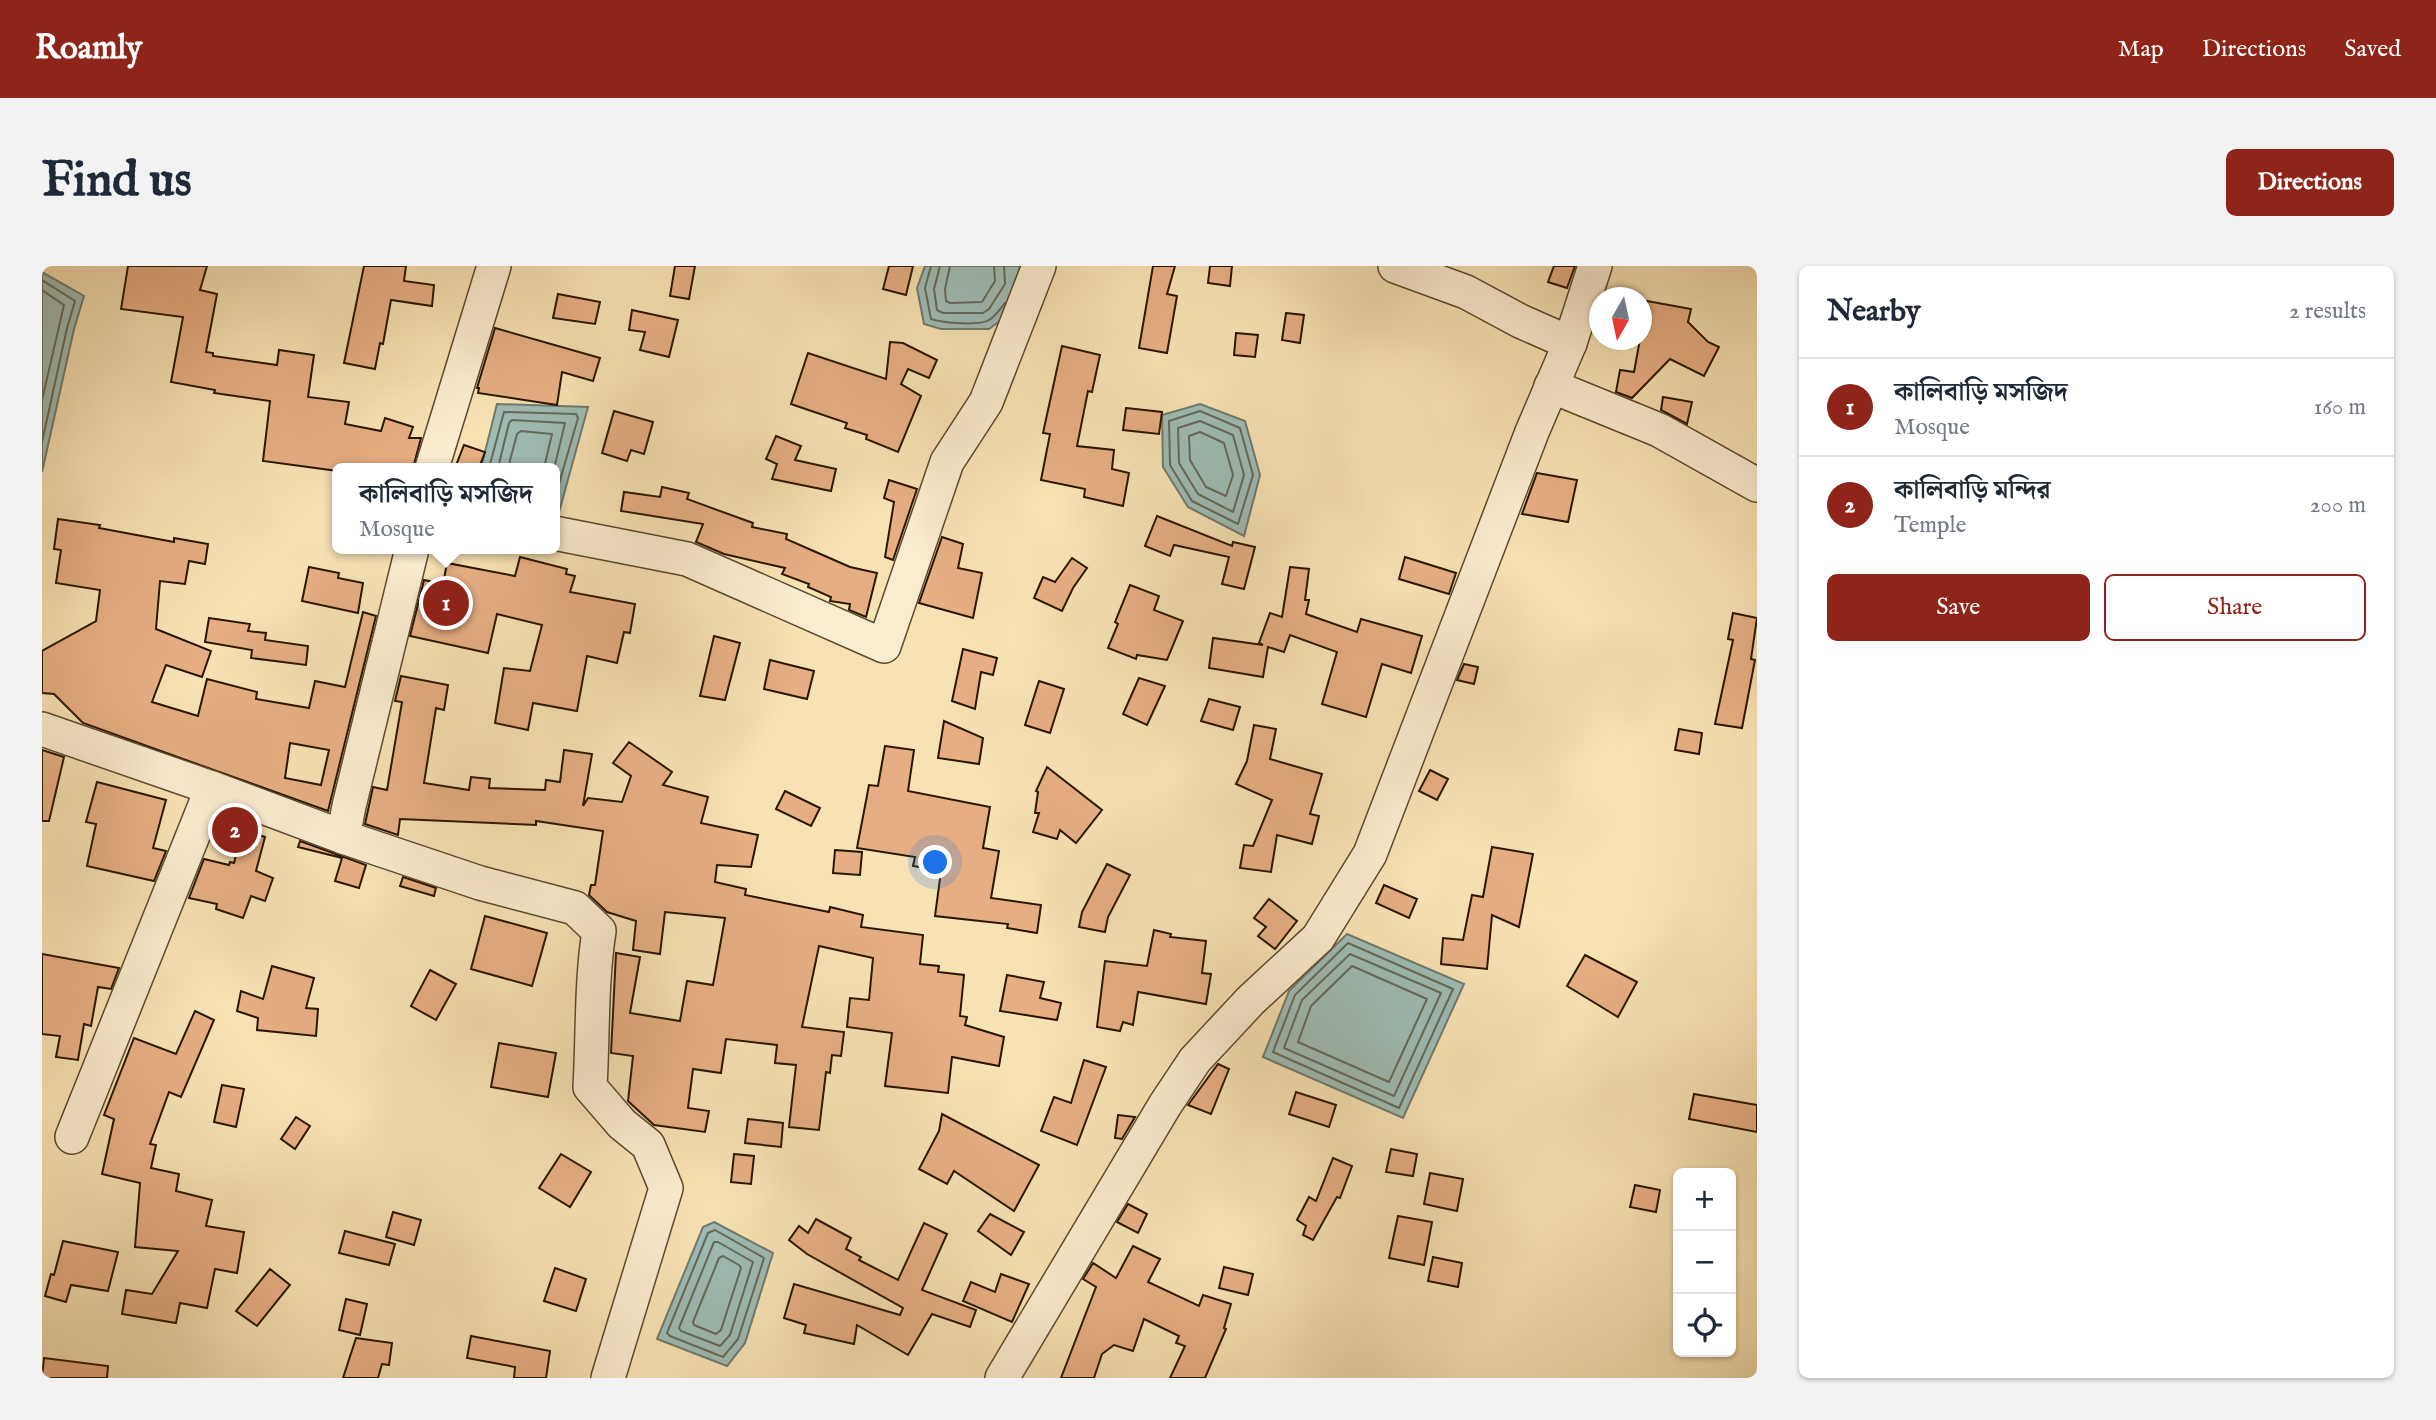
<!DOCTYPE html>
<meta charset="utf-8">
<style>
body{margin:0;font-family:"IM FELL English","Noto Serif Bengali",serif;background:#f2f2f3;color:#1f2937}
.controls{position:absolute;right:21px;bottom:21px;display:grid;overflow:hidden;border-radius:10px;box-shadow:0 2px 5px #0004}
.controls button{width:63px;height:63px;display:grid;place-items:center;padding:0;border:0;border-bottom:2px solid #e0e1e3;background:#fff;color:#1f2937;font:35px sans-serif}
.compass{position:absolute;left:1547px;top:21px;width:63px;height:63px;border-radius:50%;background:#fff;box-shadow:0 2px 5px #0004;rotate:189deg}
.you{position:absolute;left:894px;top:597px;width:24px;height:24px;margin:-18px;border:5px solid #fff;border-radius:50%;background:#1a73e8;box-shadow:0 0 0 10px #1a73e833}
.badge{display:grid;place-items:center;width:46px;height:46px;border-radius:50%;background:#8f2418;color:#fff;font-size:23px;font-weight:700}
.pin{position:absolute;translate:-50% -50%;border:4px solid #fff;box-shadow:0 2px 7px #0006}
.popup{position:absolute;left:290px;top:197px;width:228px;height:91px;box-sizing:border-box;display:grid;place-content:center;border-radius:10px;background:#fff;filter:drop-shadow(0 2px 5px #0005);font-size:23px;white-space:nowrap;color:#747a83}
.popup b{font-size:26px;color:#1f2937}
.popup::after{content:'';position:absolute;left:50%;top:100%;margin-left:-14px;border:14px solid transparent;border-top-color:#fff}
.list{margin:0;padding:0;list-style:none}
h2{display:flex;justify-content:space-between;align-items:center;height:91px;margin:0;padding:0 28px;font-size:30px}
h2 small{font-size:23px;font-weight:400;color:#747a83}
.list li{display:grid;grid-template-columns:46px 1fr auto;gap:21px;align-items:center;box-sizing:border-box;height:98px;padding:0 28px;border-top:2px solid #e0e1e3}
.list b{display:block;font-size:26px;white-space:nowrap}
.list p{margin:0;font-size:23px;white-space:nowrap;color:#747a83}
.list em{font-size:23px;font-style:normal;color:#747a83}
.actions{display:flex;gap:14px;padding:21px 28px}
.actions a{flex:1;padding:16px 0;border:2px solid #8f2418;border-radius:10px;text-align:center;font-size:24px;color:#8f2418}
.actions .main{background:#8f2418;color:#fff}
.icon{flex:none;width:38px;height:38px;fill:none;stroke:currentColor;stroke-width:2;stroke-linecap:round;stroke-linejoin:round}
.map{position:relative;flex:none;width:1715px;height:1112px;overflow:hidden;border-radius:10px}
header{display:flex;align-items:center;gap:42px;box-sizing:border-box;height:98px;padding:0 35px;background:#8f2418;color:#fff}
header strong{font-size:33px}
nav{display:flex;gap:38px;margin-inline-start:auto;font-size:24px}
.intro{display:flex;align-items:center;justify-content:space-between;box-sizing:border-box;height:168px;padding:0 42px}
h1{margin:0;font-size:49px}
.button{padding:18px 32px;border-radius:10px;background:#8f2418;color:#fff;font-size:24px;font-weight:700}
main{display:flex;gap:42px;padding:0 42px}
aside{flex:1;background:#fff;border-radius:10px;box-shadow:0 2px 5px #0004}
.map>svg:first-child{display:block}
.water{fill:#9fbcb5;stroke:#707a6d;stroke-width:2}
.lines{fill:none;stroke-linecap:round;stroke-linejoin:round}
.shore{stroke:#64695a;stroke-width:2}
.building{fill:#e7ae83;stroke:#291600;stroke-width:2;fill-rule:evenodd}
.minor-casing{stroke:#5c492d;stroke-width:36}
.minor{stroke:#faecce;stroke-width:33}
</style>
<header>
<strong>Roamly</strong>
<nav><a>Map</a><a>Directions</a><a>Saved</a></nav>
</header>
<div class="intro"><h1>Find us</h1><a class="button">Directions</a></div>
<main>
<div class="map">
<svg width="1715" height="1112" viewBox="0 0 1715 1112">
<rect width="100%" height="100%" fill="#f7e2b3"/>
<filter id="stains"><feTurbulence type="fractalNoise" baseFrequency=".00286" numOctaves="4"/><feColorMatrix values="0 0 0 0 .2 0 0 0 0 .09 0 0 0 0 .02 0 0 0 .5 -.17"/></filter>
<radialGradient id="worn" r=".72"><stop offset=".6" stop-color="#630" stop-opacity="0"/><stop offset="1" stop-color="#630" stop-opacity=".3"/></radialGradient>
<g class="water">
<path d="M883,0H977L979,12L959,54L947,63H899L882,58L875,22Z"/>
<path d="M0,6L42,30L32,63L0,206Z"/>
<path d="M455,138L546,141L514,257L512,202H439Z"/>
<path d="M1158,138L1203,155L1218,209L1202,270L1146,241L1121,201L1120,149Z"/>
<path d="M1305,668L1422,718L1361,852L1221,791L1247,725Z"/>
<path d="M672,956L731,987L703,1077L685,1100L615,1073L661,961Z"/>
</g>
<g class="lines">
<g class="shore">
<path d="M889,0L883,22L889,53C901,57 937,60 947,54C954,50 958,43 963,37"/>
<path d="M898,0L892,23L895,44L901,47H941L947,43L963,18L962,0"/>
<path d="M908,0L903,23L904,35L908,37L940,36L953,15L952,0"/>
<path d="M0,14L33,35L25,62L0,176"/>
<path d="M0,24L22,39L0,134"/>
<path d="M1158,145L1198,162L1211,209L1196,258L1150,235L1128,199L1127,155Z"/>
<path d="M1158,155L1191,169L1202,209L1191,246L1156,228L1137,197L1136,162Z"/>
<path d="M1158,166L1182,177L1191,209L1184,230L1164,221L1148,194L1147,170Z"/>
<path d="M447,202L462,146L534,148L536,152L512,235"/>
<path d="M456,202L467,157L470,154L523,157L512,203"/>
<path d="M466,202L475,168L479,165L510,168L502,202"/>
<path d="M1306,677L1411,723L1357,842L1231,786L1253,729Z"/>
<path d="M1308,688L1399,727L1352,830L1242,782L1260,734Z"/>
<path d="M1310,700L1385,733L1347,816L1256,776L1269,740Z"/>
<path d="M673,964L722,992L696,1073L681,1091L628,1070L625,1067L666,967Z"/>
<path d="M672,976H676L711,996L688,1069L678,1080L639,1065L637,1062Z"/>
<path d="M681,990L697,999L699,1002L679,1064L674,1068L652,1059L651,1056L677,992Z"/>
</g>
</g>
<g class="building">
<path d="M86,0H165L158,24L175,28L164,86L171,87V90L235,99L237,84L272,89L266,131L307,136L303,158L339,165L343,152L371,161L367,172H379L371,202H296V205L221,195L228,135L172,127L173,124L129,116L141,51L79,43Z"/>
<path d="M322,0H364L362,15L392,19L390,40L349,34L341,78L338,77L333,103L302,97Z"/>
<path d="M633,0H653L647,33L628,30Z"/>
<path d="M847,0H871L864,29L841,23Z"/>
<path d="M1111,0H1133L1125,28L1135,30L1125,87L1097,82Z"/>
<path d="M1168,0H1190L1188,20L1166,17Z"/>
<path d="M1512,0H1533L1525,22L1506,16Z"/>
<path d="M516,28L558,36L553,58L511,52Z"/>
<path d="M1605,35L1649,43L1646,56L1666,76L1677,81L1662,110L1628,93L1590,132L1574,126L1578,104L1592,106Z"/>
<path d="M590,44L636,54L627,91L598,84L603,66L587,64Z"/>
<path d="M1244,47L1262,49L1258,77L1240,74Z"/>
<path d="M453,62L558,92L551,115L520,106L515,139L436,127L437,122H435Z"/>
<path d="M1194,67L1216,69L1213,91L1192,89Z"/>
<path d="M848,76L861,77L895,94L887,112L866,103L859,118L879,130L856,186L824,173L825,169L803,162L805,157L749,138L766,87L844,113Z"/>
<path d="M1020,80L1058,89L1050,126L1046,125L1035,180L1072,184L1070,203L1087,207L1081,240L1042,231L1043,223L999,214L1008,168L1001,167Z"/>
<path d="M1621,131L1650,136L1645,158L1619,144Z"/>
<path d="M1084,142L1120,146L1117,168L1081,164Z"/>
<path d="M572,145L611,156L602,188L589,184L585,195L560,187Z"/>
<path d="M734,170L759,180L753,194L794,203L789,225L730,213L735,198L724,193Z"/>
<path d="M422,179L443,186L437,202H413Z"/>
<path d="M1495,207L1535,214L1526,256L1480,248Z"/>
<path d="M847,214L875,223L851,294L843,291L852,236L842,232Z"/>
<path d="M620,221L647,227L645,233L711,257L710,261L745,268L744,273L767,283L808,301L835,307L824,351L807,344L808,338L788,335L789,331L766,321L767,318L740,308L743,302L682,288L654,276L661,258L579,245L582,226L618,231Z"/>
<path d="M1115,250L1190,280L1191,276L1213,281L1202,323L1180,318L1187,291L1132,279L1128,290L1103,280Z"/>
<path d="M16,253L58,259L57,262L132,276V272L166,278L163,298L147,295L143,318L118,315L114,363L169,385L160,411L124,399L110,436L156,450L165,413L215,426L214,433L267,442L273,415L303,421L321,346L334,350L286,545L41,457L12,428L0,427V385L54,355L58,324L14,317L19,284L12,283ZM248,477L287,484L279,519L243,512Z"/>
<path d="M900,271L921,278L916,302L940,307L931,352L877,337Z"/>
<path d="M478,291L525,303L524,308L533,310L528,326L593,338L588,367L582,366L575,397L545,390L535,445L491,437L486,464L453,457L462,402L488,405L500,359L455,348L446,387L368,370L382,314L401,318L405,297L473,310Z"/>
<path d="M1363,291L1414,307L1407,328L1357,313Z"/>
<path d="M1030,292L1045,302L1031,322L1020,345L992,332L1001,311L1013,316Z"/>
<path d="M267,301L297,307L296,312L321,317L316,347L260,335Z"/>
<path d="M1248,301L1267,303L1263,334H1267L1264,348L1315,366L1319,353L1380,370L1369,407L1340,398L1324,451L1280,438L1295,386L1248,369L1242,386L1226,381L1221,411L1167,402L1171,372L1221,379L1217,377L1228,347L1240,351Z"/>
<path d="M1088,319L1117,330L1112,344L1141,355L1125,394L1095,389L1094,393L1066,382L1076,358L1073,356Z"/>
<path d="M1691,347L1715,352L1709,393L1713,394L1700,462L1673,458L1691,374L1686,373Z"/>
<path d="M167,352L208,358L206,365L224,367L223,374L266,380L264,399L209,392L210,384L163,376Z"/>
<path d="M672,370L698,377L683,434L658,430Z"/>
<path d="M921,383L955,392L951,409L939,406L933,443L910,435Z"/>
<path d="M728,394L772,405L765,433L722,423Z"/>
<path d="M1422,398L1436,401L1432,418L1415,414Z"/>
<path d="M359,410L406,419L402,444L394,442L382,517L427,524L429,511L448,513L447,522L503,524L504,514L518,516L522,484L550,488L541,540L546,532L580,536L589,510L571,497L587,476L630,506L621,519L666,531L659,557L716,569L709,601L675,599L673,616L704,623L703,629L787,646L788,641L821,649L819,661L881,669L878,698L897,700L896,706L922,709L918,750L925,751L923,759L962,771L957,800L910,791L906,827L843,820L850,767L805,761L808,732L827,734L831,692L777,680L760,761L802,766L799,790L790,789L788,807L784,806L777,864L747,861L754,799L733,797L735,779L684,773L679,807L651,803L646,842L667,845L663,866L612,859L586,835L591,790L569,787L574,687L598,691L588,747L638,755L645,715L671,719L683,652L623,646L618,688L591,684L594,655L565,646L547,629L549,619H553L561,565L494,555V559L358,553L356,569L323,558L331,521L345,524L360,436L353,435Z"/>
<path d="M1097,412L1123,420L1105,459L1081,448Z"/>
<path d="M997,415L1022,423L1008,467L983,459Z"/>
<path d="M1167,433L1198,441L1191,464L1159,455Z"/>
<path d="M902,455L941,472L937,498L896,492Z"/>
<path d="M1212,459L1234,463L1228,493L1280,508L1268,548L1277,550L1270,578L1235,569L1229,606L1198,602L1202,579L1211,580L1230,534L1194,518L1205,495Z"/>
<path d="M1637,463L1660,467L1657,488L1633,484Z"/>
<path d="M843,480L872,484L866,525L948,541L941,582L957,585L949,632L999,639L995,667L965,662L966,658L893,650L899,605L871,600L873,591L815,582L827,519L836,520Z"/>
<path d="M0,484L22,491L7,555H0Z"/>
<path d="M1005,501L1060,544L1034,577L1018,564L1015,573L991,566L997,547H993L996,526L994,525Z"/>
<path d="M1388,504L1406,513L1395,534L1377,525Z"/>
<path d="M55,516L124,534L111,582L124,585L112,615L45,600L54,558L44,556Z"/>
<path d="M743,525L778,542L769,560L734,543Z"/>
<path d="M200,564L223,571L214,605L231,612L223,635L209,630L201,652L174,643L175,638L147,632L162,593L187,599L188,596L192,597Z"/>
<path d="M258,575L324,599L317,622L293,615L300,592L256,581Z"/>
<path d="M1450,581L1491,588L1477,661L1450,649L1445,703L1399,698L1401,672L1421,674L1430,629L1441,631Z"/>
<path d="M793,584L820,586L818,609L791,607Z"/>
<path d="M1065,598L1088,609L1066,651L1063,666L1037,661L1040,646Z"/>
<path d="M361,611L394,622L392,630L358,620Z"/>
<path d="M1342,619L1375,633L1367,652L1334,637Z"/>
<path d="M1227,633L1255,655L1233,683L1216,670L1224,661L1212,652Z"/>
<path d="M443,650L505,667L490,720L429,703Z"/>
<path d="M1112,664L1129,668L1128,671L1164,675L1160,707L1169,708L1164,738L1096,726L1091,759L1081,756L1078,765L1055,761L1063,695L1105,700Z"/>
<path d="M0,688L77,702L69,723L56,721L49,760L42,758L36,794L14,791L18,770L0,768Z"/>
<path d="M1543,689L1595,716L1576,751L1525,720Z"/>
<path d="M230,700L272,712L264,742L276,743L274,770L215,764L216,752L195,745L199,725L221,733Z"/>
<path d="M388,704L414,718L394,754L369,740Z"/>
<path d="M965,709L1002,716L998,732L1019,737L1015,754L958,745Z"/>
<path d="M153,745L172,754L139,831L127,826L108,878L114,879L109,902L137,908L134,925L170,934L164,960L202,966L195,1007L173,1003L165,1042L138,1037L134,1057L80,1048L84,1024L110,1028L136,985L93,981L98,917L60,908L72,853L62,849L92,772L134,788Z"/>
<path d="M457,777L514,787L506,831L449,821Z"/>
<path d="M1042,794L1064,801L1035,879L999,865L1012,831L1029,837Z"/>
<path d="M1176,798L1187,803L1169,848L1146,839Z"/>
<path d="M180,819L202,823L194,861L172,856Z"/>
<path d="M1254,826L1294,839L1287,861L1247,848Z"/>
<path d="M1652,828L1715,839V866L1647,853Z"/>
<path d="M900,848L997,899L972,945L912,905L905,918L877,903L897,865Z"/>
<path d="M1076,849L1093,851L1080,873L1073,872Z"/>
<path d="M254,851L268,860L253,883L239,873Z"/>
<path d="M706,853L741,857L739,881L703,877Z"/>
<path d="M1349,883L1375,888L1371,910L1344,906Z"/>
<path d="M519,888L549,906L528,941L497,922Z"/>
<path d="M692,888L712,890L709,918L689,916Z"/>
<path d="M1291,892L1310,900L1298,932L1295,931L1271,974L1261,969L1264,960L1255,954L1267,931L1274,935Z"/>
<path d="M1388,907L1421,913L1415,945L1382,938Z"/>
<path d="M1593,919L1618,924L1614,946L1588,941Z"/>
<path d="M1086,938L1105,948L1096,967L1075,956Z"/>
<path d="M351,946L379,954L372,979L344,971Z"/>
<path d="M948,948L982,966L969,989L936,965Z"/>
<path d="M1356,950L1390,956L1382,999L1347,992Z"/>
<path d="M774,953L809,972L804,983L819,991L817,994L856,1014L882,957L905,968L880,1024L934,1044L928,1061L890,1048L866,1089L815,1059L812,1078L762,1067L764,1059L742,1052L752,1018L858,1049L861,1042L765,988L747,974L757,960L766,967Z"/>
<path d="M303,965L353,978L347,999L297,987Z"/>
<path d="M21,975L76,986L66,1025L29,1019L24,1036L3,1030L9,1008L12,1009Z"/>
<path d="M1091,980L1118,993L1106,1016L1157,1040L1161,1029L1189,1038L1182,1062L1184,1063L1163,1112H1128L1143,1080L1134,1077L1137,1070L1102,1053L1091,1085L1072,1079L1060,1088L1052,1112H1019L1054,1021L1041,1013L1051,997L1074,1012Z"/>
<path d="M1391,991L1420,997L1416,1021L1386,1015Z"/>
<path d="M1182,1001L1211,1008L1206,1029L1177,1022Z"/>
<path d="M513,1002L544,1013L534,1045L502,1035Z"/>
<path d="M228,1003L248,1019L215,1060L194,1045Z"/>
<path d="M959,1008L987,1018L970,1056L921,1035L929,1016L953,1026Z"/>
<path d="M304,1033L325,1038L318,1069L297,1064Z"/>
<path d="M429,1070L508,1085L504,1112H472L473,1101L425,1092Z"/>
<path d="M314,1072L350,1077L347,1099L340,1098L336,1112H301Z"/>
<path d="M2,1092L66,1100L65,1112H0Z"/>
</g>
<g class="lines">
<defs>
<g id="minor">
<path d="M1353,0L1424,26L1478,55L1528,77"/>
<path d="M1509,120L1617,164L1715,219"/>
<path d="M390,202L452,0"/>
<path d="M512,267L645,293L842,380L905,196L944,136L997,0"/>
<path d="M370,283L307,540L301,571L438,617L533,642L557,665C549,717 551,769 548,821L580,858L606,879L624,922L566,1112"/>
<path d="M0,463L170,522L301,571"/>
<path d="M30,871L170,522"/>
<path d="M960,1112L1123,839L1153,794L1209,734L1276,672L1328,588L1490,166L1528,77L1553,0"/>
</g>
</defs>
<use href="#minor" class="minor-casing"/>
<use href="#minor" class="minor"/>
</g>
<rect width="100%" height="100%" filter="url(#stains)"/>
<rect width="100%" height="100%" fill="url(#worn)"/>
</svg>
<div class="controls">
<button>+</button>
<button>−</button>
<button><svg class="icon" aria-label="locate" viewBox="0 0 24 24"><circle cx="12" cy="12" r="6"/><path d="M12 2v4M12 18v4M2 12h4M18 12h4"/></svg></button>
</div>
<svg class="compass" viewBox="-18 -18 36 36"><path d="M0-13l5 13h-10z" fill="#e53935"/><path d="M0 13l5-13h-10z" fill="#747a83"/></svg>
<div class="you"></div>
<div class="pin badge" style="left:404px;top:337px">1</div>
<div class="popup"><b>কালিবাড়ি মসজিদ</b>Mosque</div>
<div class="pin badge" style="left:193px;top:564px">2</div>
</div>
<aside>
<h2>Nearby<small>2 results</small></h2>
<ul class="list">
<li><span class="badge">1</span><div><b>কালিবাড়ি মসজিদ</b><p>Mosque</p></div><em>160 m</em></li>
<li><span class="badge">2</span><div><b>কালিবাড়ি মন্দির</b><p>Temple</p></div><em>200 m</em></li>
</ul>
<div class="actions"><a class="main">Save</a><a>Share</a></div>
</aside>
</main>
